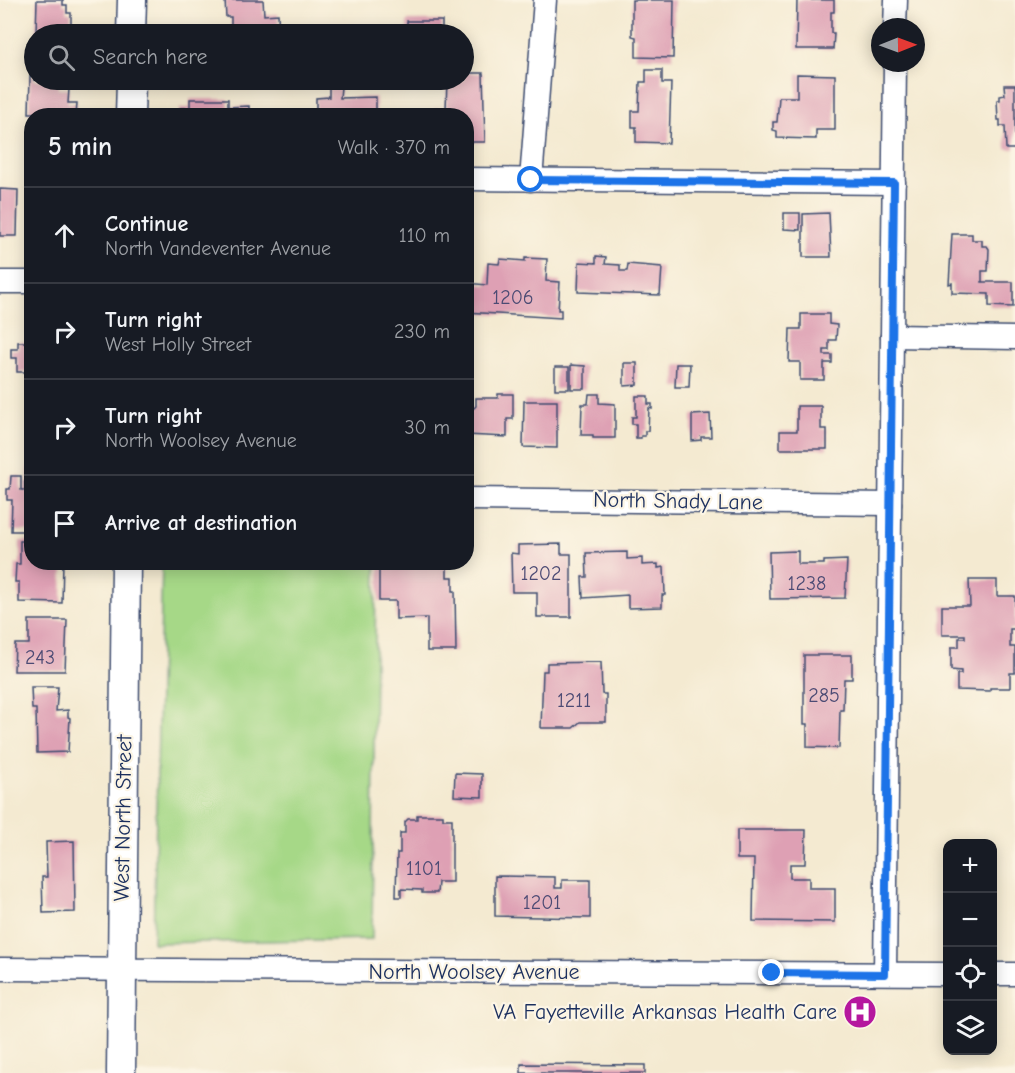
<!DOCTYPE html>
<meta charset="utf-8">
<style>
body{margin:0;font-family:"Comic Neue",sans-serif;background:#20242c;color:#f1f3f6}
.controls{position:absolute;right:18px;bottom:18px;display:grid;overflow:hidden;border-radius:12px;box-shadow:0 3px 15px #0003}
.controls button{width:54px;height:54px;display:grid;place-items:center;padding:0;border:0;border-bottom:2px solid #363941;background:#171b24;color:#f1f3f6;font:30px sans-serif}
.compass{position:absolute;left:871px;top:18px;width:54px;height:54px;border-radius:50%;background:#171b24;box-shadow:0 3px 15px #0003;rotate:89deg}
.stop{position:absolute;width:18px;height:18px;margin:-14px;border:4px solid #1a73e8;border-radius:50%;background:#fff}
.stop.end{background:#1a73e8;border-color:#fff;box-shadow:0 2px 6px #0008}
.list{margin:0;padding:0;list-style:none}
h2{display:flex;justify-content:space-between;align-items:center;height:78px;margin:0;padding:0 24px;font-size:26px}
h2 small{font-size:20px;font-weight:400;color:#9ea1a6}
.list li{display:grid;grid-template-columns:39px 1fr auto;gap:18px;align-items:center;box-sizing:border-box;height:96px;padding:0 24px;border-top:2px solid #363941}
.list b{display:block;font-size:22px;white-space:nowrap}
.list p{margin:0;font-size:20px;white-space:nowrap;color:#9ea1a6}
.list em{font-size:20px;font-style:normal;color:#9ea1a6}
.icon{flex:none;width:33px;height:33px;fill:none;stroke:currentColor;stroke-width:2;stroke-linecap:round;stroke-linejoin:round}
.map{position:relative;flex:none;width:1015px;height:1073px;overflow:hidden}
.search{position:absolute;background:#171b24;box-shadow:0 3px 15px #0003;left:24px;top:24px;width:450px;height:66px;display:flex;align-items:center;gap:15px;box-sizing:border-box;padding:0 21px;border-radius:33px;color:#9ea1a6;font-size:22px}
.panel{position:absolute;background:#171b24;box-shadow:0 3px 15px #0003;left:24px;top:108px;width:450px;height:462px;border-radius:24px}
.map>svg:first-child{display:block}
.green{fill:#a6d887;stroke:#608472;stroke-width:1.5}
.building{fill:#dea0b4}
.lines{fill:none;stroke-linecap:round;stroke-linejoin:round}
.minor-casing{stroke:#3c4b6f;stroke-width:25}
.major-casing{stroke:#3c4b6f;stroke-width:31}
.minor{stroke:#fff;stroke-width:22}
.major{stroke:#fff;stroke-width:28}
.route{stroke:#1a73e8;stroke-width:8}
.labels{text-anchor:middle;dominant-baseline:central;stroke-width:4.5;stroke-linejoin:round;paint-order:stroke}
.number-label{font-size:20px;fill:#4c4b74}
.street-label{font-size:22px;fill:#1b2f5e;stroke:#fcf5e5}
.poi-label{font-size:22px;fill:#1b2f5e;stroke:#fcf5e5;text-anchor:end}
</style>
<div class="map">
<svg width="1015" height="1073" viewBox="0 0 1015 1073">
<rect width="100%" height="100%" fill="#fcf5e5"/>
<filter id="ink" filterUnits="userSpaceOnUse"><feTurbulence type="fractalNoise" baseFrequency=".0167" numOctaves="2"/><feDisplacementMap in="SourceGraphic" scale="12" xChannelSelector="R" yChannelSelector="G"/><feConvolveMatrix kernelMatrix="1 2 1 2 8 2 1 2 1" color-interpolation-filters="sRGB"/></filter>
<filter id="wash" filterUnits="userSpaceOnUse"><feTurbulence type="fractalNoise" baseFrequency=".008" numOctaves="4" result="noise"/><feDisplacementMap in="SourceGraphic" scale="24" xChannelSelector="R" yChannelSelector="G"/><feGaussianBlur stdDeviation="1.35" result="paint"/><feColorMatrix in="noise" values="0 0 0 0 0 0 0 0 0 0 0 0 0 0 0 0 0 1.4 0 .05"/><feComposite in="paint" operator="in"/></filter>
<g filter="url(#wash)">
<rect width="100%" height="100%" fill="#f4ead1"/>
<path class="green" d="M162,563H376L372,939L153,943Z"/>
<g id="blocks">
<g class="building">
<path d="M37,0H63V5H67V13H71V34H36Z"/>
<path d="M225,0H263L264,15L278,14L279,34H231V17H226Z"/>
<path d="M632,0H674L673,58L636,57V37L632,36Z"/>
<path d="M797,0H834V12H831V33H834L833,49H796Z"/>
<path d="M407,21H442V31H447V34H407Z"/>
<path d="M646,70H662V83H671L669,143L636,142V127H632V111H639L640,82H646Z"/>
<path d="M464,73H483L485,142H466V116H435V108L446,109L447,80H464Z"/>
<path d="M797,74L835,75V130H816V139L777,138V131L773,130V122H777L779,97H797Z"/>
<path d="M30,76H34V80H58V89H69L68,103H77L76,116H40V113H29Z"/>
<path d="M1004,85H1015V149H1006L1005,126H1000V120H998L997,100H1000V96L1005,95Z"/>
<path d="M329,87H341L340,98L376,97V116H316V98L329,97Z"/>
<path d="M190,99H228V107L249,106V116H181L180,108H190Z"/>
<path d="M0,189L18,190L17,236H0Z"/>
<path d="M784,213H800V230L784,229Z"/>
<path d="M829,213L831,257H803V214Z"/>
<path d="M952,234H972V240H982V246H987L989,249L988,271H982V282H1013V307L989,306V294L952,293V283L949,284Z"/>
<path d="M596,256L606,257L605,264L620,265V271H627L628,264L662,267L660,295L578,292L579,262L596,263Z"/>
<path d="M525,258L547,259L546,281L560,282L558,310H561V318L466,312V283L487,285L488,263L499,264L500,259L525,261Z"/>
<path d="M801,314H829V324L837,325L836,340H829V350H824V355H832V363H824V380H800V362H789L790,329H801Z"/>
<path d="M18,342H32L31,372H17V358H11V349H18Z"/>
<path d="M624,363H637V385L624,386Z"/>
<path d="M676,364H690L689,387H675Z"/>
<path d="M571,365L585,366V389H571Z"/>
<rect x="555" y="367" width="14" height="22"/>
<path d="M498,394H513V419H507V437L466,435V408H474L476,406V398H498Z"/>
<path d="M589,394H599V403L615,404V438H593V435H581L582,404H588Z"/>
<path d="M636,396H648V404H652V409L649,408L648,431H645V436H641V438H636V424H632V417H636Z"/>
<path d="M524,401H557V448L523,447Z"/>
<path d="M797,406H821V429H827V449H780V431H797Z"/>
<path d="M710,414L711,437H701V440L692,441V415Z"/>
<path d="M28,467H32V531H11L12,500H7V489H10L11,476H21V490H25V482H28Z"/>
<path d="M20,541H32V562H63L62,603L19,602V582H15L16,564H20Z"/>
<path d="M561,544V554H571V617H537V592H512L511,553L518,554V545Z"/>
<path d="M798,551V564H824V561L847,560L845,598L770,599L769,552Z"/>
<path d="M627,552V559L642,558V565L658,564V568L664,567L665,595H662V607L628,608V595L583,598L582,577H587L586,553Z"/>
<path d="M379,562H447V577H453V591H455L456,651H427V618L396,619V601H379Z"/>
<path d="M969,580H997V596H1015V629H1010V647H1015V673H1010V688H990V691L957,690V674H961V671L951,670V647H959V638H965V635H942V606H970Z"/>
<path d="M29,620H67L65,671H14L15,644H29Z"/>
<path d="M804,655H852V679H844L843,710H840L839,748L807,747V724H804Z"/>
<path d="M601,662L602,694H606V722H580L573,728H541L543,671H547V663Z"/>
<path d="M31,687H58L56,711L68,710V717L70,718L68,752L37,753L36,709H32Z"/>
<path d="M455,773L482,774V797L454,796Z"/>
<path d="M417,815H443V819H452V882H438L437,893H422V890L401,889V897H396L397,853H400V833H405V822L408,819H417Z"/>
<path d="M737,830H806L805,864H790V878H809V888H835V922L753,921L754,859H737Z"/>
<path d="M74,841L75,912L43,913L42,877H47L46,842Z"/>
<path d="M495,876L555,877V888H562V880H590V918L495,916Z"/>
<path d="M521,1064L645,1065V1073H521Z"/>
</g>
</g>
</g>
<g filter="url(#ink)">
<use href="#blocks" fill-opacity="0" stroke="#3c4b6f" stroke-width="1.5"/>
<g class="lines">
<defs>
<g id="minor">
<path d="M895,27L896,0"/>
<path d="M466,179L894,183"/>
<path d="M531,180L545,0"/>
<path d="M0,282H32"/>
<path d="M892,336L1015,338"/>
<path d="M466,499L890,504"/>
<path d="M0,969L948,974"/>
<path d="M885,973L895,63"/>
<path d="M992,974H1015"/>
</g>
<g id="major">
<path d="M131,34L132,0"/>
<path d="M130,116L131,80"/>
<path d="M121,1073L126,562"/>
</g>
</defs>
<use href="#minor" class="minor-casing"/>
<use href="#major" class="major-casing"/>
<use href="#minor" class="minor"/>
<use href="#major" class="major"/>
</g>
</g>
<g class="lines" filter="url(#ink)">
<path class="route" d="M531,180L894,183L885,974L772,973"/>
</g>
<defs>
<symbol id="hospital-disc" viewBox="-11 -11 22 22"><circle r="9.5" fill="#b5179e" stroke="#fcf5e5"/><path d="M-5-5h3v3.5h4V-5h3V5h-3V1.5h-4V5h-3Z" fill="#fff"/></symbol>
</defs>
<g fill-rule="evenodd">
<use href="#hospital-disc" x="841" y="993" width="38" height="38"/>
</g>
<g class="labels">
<g class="number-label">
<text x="513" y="297">1206</text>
<text x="541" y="573">1202</text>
<text x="807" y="583">1238</text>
<text x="40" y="657">243</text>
<text x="824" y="695">285</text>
<text x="574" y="700">1211</text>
<text x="424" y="868">1101</text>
<text x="542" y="902">1201</text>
</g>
<g class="street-label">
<text transform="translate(678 501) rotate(1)">North Shady Lane</text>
<text transform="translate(123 818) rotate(-89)">West North Street</text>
<text x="474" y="972">North Woolsey Avenue</text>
</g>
<g class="poi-label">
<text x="837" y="1012">VA Fayetteville Arkansas Health Care</text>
</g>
</g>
</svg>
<div class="controls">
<button>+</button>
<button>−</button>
<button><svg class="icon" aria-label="locate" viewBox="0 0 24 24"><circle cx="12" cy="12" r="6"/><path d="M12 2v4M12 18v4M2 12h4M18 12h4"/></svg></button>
<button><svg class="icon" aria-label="layers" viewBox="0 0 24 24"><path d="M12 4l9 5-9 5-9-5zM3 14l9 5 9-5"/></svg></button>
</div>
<svg class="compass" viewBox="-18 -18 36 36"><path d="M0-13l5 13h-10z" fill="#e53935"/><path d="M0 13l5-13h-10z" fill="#9ea1a6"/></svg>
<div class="stop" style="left:531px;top:180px"></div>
<div class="stop end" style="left:772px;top:973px"></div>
<div class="search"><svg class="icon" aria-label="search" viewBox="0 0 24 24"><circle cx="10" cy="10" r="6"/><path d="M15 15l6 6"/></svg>Search here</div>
<section class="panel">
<h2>5 min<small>Walk · 370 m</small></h2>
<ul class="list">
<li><svg class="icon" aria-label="ahead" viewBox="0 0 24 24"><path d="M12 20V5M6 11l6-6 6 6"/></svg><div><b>Continue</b><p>North Vandeventer Avenue</p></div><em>110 m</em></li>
<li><svg class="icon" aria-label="right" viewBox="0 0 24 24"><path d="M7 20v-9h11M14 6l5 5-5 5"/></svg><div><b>Turn right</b><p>West Holly Street</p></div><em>230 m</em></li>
<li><svg class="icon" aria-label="right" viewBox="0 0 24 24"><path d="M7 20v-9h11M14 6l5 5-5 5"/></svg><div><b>Turn right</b><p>North Woolsey Avenue</p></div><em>30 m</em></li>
<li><svg class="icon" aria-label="arrive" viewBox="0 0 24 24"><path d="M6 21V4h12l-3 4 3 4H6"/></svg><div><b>Arrive at destination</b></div></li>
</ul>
</section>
</div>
